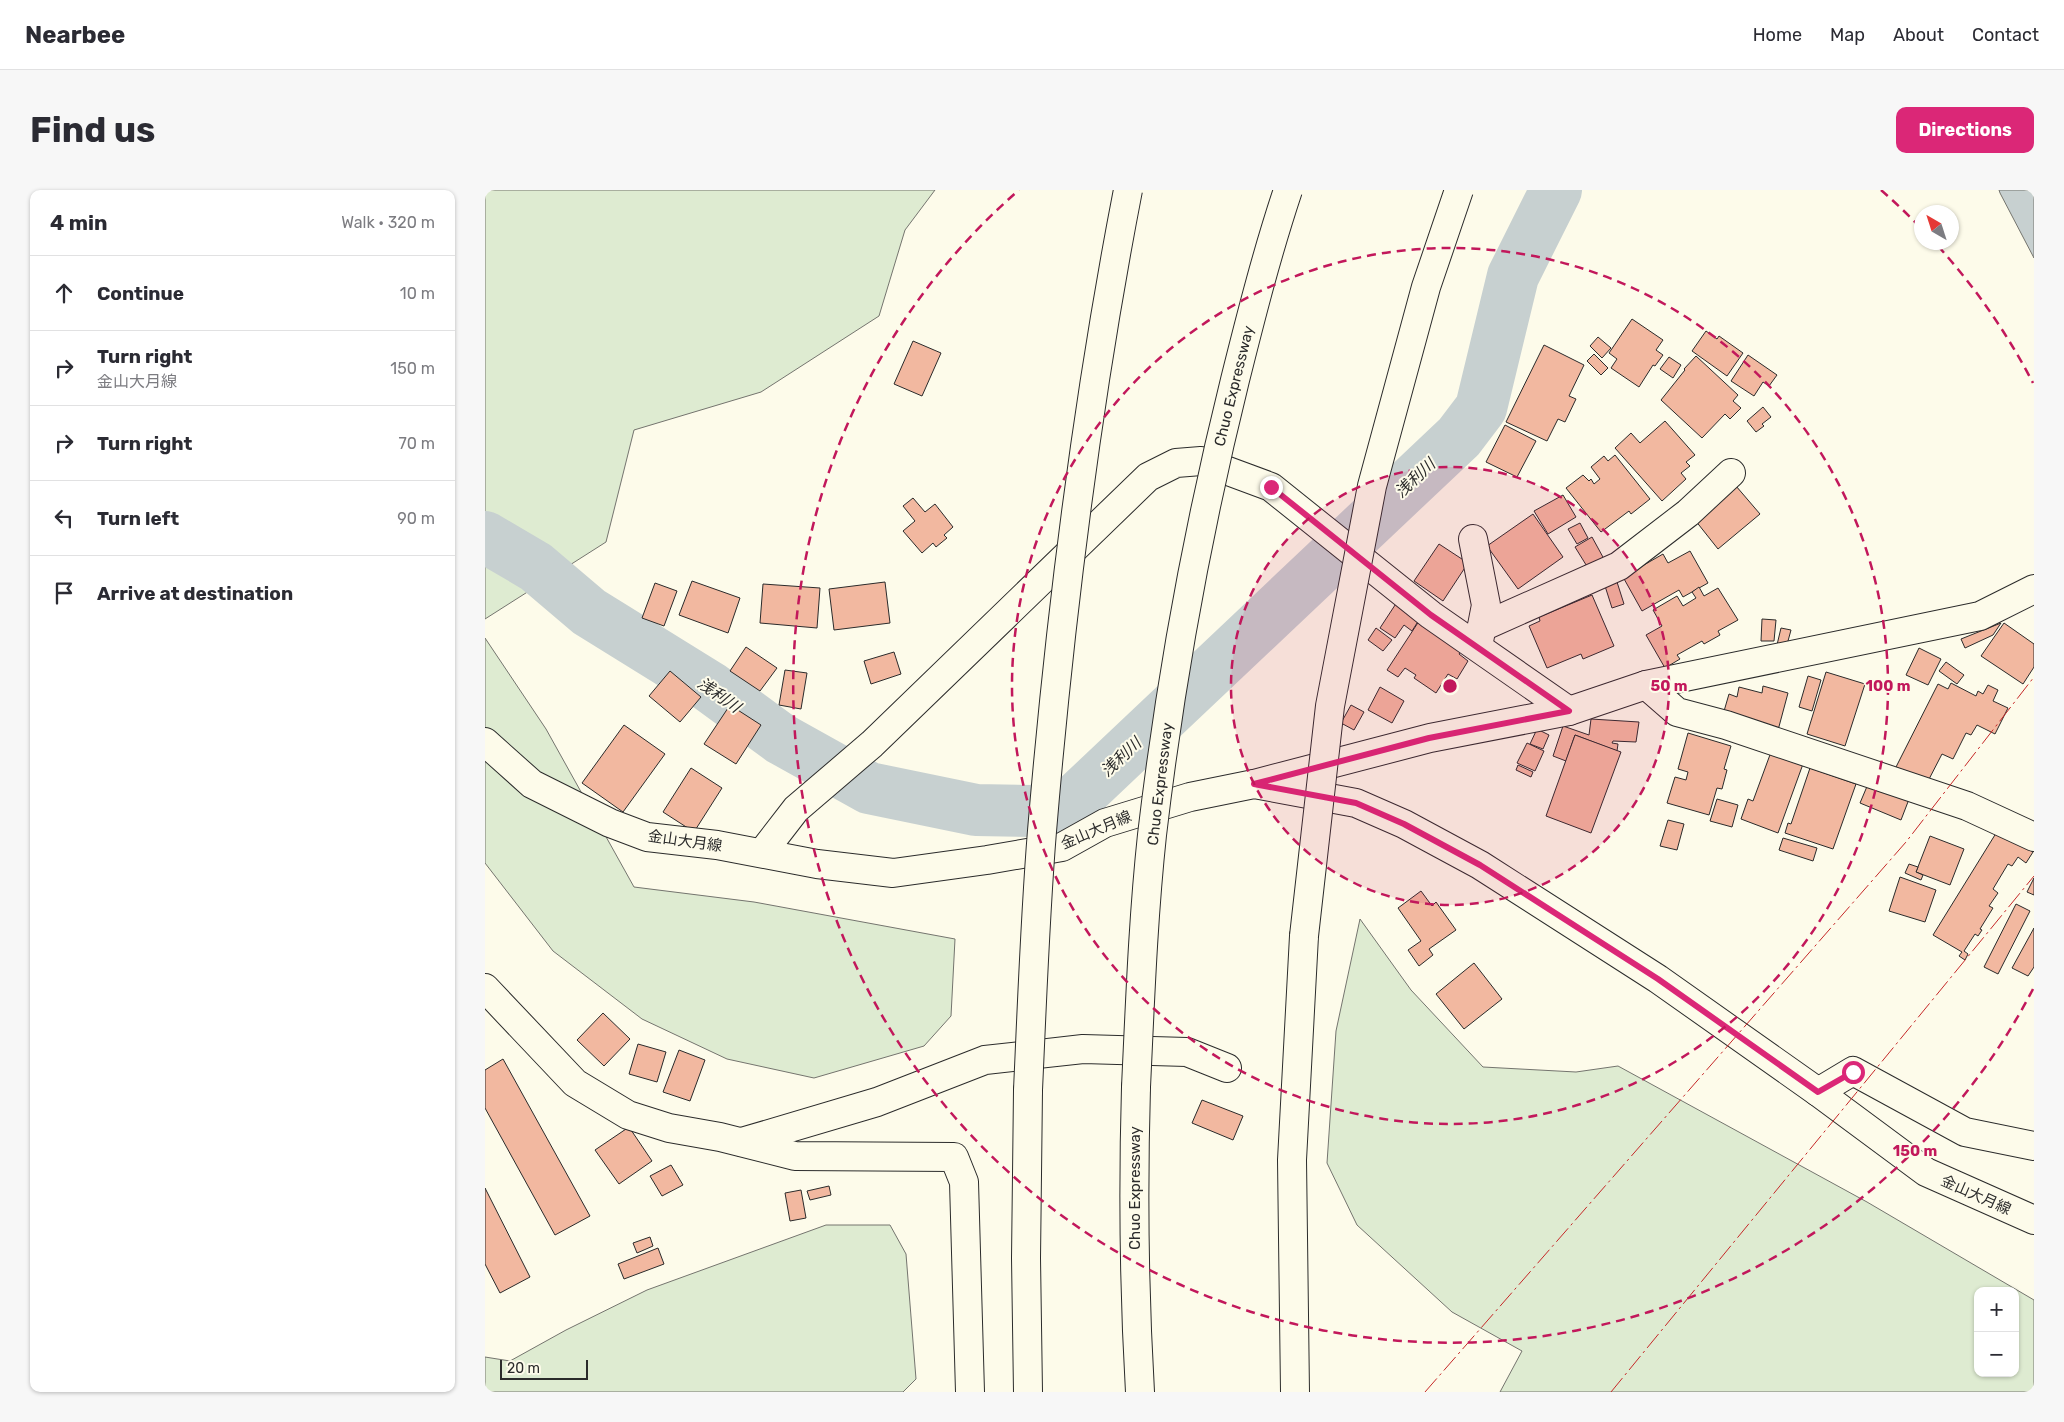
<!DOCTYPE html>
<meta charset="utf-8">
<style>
body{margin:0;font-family:Rubik,"Noto Sans JP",sans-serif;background:#f7f7f7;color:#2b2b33}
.controls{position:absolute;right:15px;bottom:15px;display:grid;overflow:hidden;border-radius:10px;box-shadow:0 1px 4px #0004}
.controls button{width:45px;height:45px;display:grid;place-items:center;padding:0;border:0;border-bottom:1px solid #e1e1e2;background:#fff;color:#2b2b33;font:25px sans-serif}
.compass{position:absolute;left:1429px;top:15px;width:45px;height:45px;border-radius:50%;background:#fff;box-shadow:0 1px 4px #0004;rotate:321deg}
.scale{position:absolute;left:15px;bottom:12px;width:88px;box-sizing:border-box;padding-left:5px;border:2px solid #2b2b2b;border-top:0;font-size:14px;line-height:18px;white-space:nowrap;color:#2b2b2b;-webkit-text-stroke:4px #fdfbea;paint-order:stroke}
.stop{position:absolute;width:15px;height:15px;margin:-11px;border:4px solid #db2777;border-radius:50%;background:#fff}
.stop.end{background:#db2777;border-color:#fff;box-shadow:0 1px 5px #0008}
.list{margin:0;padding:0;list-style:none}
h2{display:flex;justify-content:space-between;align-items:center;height:65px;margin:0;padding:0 20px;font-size:21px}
h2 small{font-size:16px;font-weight:400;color:#7c7c81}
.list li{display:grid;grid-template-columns:32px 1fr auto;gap:15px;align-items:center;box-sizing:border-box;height:75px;padding:0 20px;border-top:1px solid #e1e1e2}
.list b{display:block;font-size:19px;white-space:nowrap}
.list p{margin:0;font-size:16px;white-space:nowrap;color:#7c7c81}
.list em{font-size:16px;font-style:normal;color:#7c7c81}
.icon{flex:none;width:28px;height:28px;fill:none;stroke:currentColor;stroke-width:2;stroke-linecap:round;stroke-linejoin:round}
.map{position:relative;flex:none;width:1549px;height:1202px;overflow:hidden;border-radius:10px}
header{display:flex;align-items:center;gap:30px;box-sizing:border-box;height:70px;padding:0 25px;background:#fff;border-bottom:1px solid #e1e1e2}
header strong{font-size:24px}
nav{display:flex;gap:28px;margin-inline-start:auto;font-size:18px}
.intro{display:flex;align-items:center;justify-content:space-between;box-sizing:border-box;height:120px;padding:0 30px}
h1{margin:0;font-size:35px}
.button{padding:12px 22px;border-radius:10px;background:#db2777;color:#fff;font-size:18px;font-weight:700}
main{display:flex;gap:30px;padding:0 30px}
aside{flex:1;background:#fff;border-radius:10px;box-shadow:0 1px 4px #0004}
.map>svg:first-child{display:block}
.green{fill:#deebd1;stroke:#74746e;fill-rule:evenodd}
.water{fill:#c7d0d0;stroke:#74746e}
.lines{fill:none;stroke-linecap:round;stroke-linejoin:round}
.river{stroke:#c7d0d0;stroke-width:52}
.building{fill:#f2b8a0;stroke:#2b2b2b}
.minor-casing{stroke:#2b2b2b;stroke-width:30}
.major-casing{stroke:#2b2b2b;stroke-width:30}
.highway-casing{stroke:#2b2b2b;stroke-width:30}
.minor{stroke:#fdfbea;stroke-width:28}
.major{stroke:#fdfbea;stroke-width:28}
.highway{stroke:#fdfbea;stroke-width:28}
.highway-bridge-casing{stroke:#2b2b2b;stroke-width:30;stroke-linecap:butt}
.highway-bridge{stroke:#fdfbea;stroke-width:28}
.power{stroke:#c62828;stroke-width:1;stroke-dasharray:18 4 2.5 4;stroke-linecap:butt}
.route{stroke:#db2777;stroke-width:6}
.ring{fill:none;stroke:#c2185b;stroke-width:2.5;stroke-dasharray:9 6}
.labels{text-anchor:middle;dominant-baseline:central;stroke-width:4;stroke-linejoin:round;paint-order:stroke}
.street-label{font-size:15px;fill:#2b2b2b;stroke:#fdfbea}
.water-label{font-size:16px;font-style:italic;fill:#2b2b2b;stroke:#fdfbea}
.centre{fill:#c2185b;stroke:#fdfbea;stroke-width:2.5}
.ring-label{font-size:15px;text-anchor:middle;font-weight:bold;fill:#c2185b;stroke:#fdfbea;stroke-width:4;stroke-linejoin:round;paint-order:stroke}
</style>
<header>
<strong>Nearbee</strong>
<nav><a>Home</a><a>Map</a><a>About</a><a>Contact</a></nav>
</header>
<div class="intro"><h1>Find us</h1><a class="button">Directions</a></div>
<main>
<aside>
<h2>4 min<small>Walk · 320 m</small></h2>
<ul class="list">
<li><svg class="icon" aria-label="ahead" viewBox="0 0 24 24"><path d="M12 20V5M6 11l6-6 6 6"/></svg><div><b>Continue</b></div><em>10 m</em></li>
<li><svg class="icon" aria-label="right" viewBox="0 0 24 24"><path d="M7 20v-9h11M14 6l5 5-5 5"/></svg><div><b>Turn right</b><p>金山大月線</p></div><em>150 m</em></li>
<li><svg class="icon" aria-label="right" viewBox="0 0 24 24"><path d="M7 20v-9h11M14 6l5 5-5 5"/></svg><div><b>Turn right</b></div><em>70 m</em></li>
<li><svg class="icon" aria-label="left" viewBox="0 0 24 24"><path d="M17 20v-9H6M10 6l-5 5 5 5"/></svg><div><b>Turn left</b></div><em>90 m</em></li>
<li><svg class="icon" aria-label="arrive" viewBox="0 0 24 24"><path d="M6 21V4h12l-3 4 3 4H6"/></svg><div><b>Arrive at destination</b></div></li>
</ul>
</aside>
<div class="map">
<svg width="1549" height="1202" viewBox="0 0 1549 1202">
<rect width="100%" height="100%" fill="#fdfbea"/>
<g class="green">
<path d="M0,0H450L420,40L394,126L276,202L149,240L121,352L0,429Z"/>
<path d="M0,448L61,539L149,697L269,712L470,749L466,826L439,856L329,888L242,869L157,829L68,761L0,673Z"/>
<path d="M875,729L926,800L998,877L1091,882L1133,876L1382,1012L1549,1110V1202H1015L1037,1161L967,1122L872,1035L842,973L851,841ZM1493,1101H1530V1183H1493Z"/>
<path d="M341,1035H405L421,1064L431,1189L418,1202H0V1167L25,1171L81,1140L162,1100Z"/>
</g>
<path class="water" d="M1514,0H1549V68L1515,3Z"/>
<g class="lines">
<path class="river" d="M0,347L51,377L104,422L225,497L296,549L384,598L491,620L547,621L579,616L591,609L974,247L996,218L1028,86L1071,0"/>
</g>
<g class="building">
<path d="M1147,129L1178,150L1171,160L1178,165L1170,176L1168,175L1154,197L1126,178L1132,169L1124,163Z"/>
<path d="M1221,141L1232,149L1234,146L1258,163L1242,186L1207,161Z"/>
<path d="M1113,147L1126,158L1117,168L1105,156Z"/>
<path d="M428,151L456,163L437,206L409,194Z"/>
<path d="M1059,155L1099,175L1084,206L1091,209L1080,232L1073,229L1062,251L1021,232Z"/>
<path d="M1109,164L1123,178L1116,185L1102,171Z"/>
<path d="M1263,165L1292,185L1284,196L1278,192L1269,206L1246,191Z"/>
<path d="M1211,166L1253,205L1248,211L1256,218L1245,229L1240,224L1217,248L1176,210L1200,180L1199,179Z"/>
<path d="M1184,167L1196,175L1188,188L1175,179Z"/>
<path d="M1278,217L1286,227L1277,234L1279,236L1271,242L1262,231Z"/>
<path d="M1180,231L1210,265L1201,272L1205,276L1196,283L1201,289L1177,311L1130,258L1146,243L1155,253Z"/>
<path d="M1020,235L1051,251L1032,287L1001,272Z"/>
<path d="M1130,265L1165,309L1146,324L1144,321L1116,342L1081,298L1098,285L1104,291L1106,289L1109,294L1115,289L1106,277L1119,266L1123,271Z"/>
<path d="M1251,296L1275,324L1233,359L1210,330Z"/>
<path d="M1078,305L1091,327L1063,344L1049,321Z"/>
<path d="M428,308L440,322L450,314L468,337L459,345L462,348L451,357L448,353L437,363L418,341L430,331L418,316Z"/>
<path d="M1048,324L1078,367L1033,399L1002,356Z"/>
<path d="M1095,333L1103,348L1092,354L1083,339Z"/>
<path d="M1107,347L1119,369L1103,378L1090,357Z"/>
<path d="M954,354L983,373L958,411L929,391Z"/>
<path d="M1205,361L1223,393L1198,407L1194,400L1157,421L1138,387L1178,364L1183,373Z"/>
<path d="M207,391L255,408L243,443L194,425Z"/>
<path d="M400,392L405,433L349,440L344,399Z"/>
<path d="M1132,392L1139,414L1127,418L1120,396Z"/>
<path d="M170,393L192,401L179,436L157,428Z"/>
<path d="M278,394L335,398L332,438L275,433Z"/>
<path d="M1214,397L1219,406L1233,398L1253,430L1233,441L1235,445L1219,454L1217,451L1192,465L1195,469L1180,478L1161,445L1177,436L1168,420L1192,406L1198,416L1211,408L1207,402Z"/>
<path d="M1107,405L1129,456L1098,469L1096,464L1062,478L1044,436L1055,431L1054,427Z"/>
<path d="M914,409L937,425L927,441L919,435L910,448L895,438Z"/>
<path d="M938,425L979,457L974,464L983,471L972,489L963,484L951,503L929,488L931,485L920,478L913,487L902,480Z"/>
<path d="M1277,429L1291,430L1289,451H1276Z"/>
<path d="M1516,433L1508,445L1480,458L1476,449Z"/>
<path d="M1519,433L1549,454V477L1538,494L1496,466Z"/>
<path d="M891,438L907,450L898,461L883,450Z"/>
<path d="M1296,438L1306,440L1300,462L1291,459Z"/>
<path d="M261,457L292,478L275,501L245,481Z"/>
<path d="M1434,458L1456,469L1443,495L1421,485Z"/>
<path d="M409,462L416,484L386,494L379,471Z"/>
<path d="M1461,472L1479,485L1472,494L1454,481Z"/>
<path d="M300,480L322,483L316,519L294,515Z"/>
<path d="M185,481L216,507L195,532L164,506Z"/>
<path d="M1341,482L1380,494L1360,556L1322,544Z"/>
<path d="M1323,486L1336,490L1327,521L1314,517Z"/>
<path d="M1466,493L1491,506L1493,501L1498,504L1503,495L1513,500L1508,511L1523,518L1510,544L1492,535L1486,545L1481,543L1468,569L1457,564L1441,595L1410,579L1453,494L1463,499Z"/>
<path d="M1278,496L1303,503L1292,544L1237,528L1244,504L1252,507L1254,497L1277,503Z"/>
<path d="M895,497L919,511L907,533L883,520Z"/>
<path d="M245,515L276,535L251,574L219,554Z"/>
<path d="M866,515L879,522L869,540L856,533Z"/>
<path d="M1106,529L1154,532L1151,552L1128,551L1127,553L1133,554L1132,561L1090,545L1081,571L1068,566L1078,536L1104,545Z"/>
<path d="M139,535L180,564L138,622L97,593Z"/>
<path d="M1052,539L1064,545L1058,559L1045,554Z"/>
<path d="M1203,543L1246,556L1239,579L1242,580L1237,599L1232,598L1224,625L1182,613L1190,587L1201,590L1203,582L1193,579Z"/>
<path d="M1090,545L1136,562L1106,643L1061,626Z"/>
<path d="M1042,553L1059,561L1050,581L1032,573Z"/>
<path d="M1286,562L1318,574L1293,643L1256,629L1263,609L1268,611Z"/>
<path d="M1033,575L1048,582L1046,587L1031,580Z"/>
<path d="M206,578L237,598L209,642L178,622Z"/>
<path d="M1325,578L1371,594L1348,659L1300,643L1303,633L1306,634Z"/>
<path d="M1386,587L1426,604L1416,630L1375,613Z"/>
<path d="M1232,609L1253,615L1247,637L1225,631Z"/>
<path d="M1183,630L1199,634L1192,660L1175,656Z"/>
<path d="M1513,640L1548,662L1541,673L1533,667L1527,676L1523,674L1508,699L1513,703L1504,716L1508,718L1495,739L1497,740L1493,746L1490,744L1479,761L1483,764L1480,770L1474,766L1477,762L1448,745Z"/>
<path d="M1445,646L1479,659L1465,695L1431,682Z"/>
<path d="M1298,648L1332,658L1328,671L1294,660Z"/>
<path d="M1424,674L1433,677L1431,682L1438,685L1436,690L1420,683Z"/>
<path d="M1415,687L1451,700L1440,732L1404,721Z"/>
<path d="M1549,688V705L1542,702Z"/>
<path d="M936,701L947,716L951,712L971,740L944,759L948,765L934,776L923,760L936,751L913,718Z"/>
<path d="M1531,714L1545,721L1513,784L1499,777Z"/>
<path d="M1549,738V777L1543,786L1527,778Z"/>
<path d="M989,773L1017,809L979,839L951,804Z"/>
<path d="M118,823L145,849L119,876L92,850Z"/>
<path d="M153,854L181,862L172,892L144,884Z"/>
<path d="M194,860L220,870L205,911L178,902Z"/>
<path d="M18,869L105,1026L70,1045L0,918V880Z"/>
<path d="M717,910L758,926L748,950L707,933Z"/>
<path d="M144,937L167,971L134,994L110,960Z"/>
<path d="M186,975L198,995L177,1006L165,986Z"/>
<path d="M344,996L346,1005L325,1010L322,1001Z"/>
<path d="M0,998L45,1087L15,1103L0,1074Z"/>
<path d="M316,1000L321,1028L305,1031L300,1003Z"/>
<path d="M165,1047L168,1056L152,1063L148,1053Z"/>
<path d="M173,1058L179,1074L139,1089L133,1074Z"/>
</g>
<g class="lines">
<defs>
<g id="minor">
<path d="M988,349L1001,415L994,451"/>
<path d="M997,437L1134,376L1203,323L1246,283"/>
<path d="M1161,495L1192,522L1241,535L1482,616L1549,647"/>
<path d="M769,594L945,548L1084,521L1161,495L1495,426L1549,399"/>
<path d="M277,663L311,619L387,554L663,287L691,273L716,271L786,297L946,425L1084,521"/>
<path d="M0,798L90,893L143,925L184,938L235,947L310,966L469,967L479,992L485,1202"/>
<path d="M1333,902L1368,881L1480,942L1549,956"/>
<path d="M257,952L392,912L500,870L598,859L702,862L742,878"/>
</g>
<path id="major" d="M0,552L47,594L125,633L162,647L232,655L332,674L408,683L502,670L577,657L620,633L705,607L769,594L871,613L919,634L995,675L1173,789L1333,902L1441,982L1549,1030"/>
<g id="highway">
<path d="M651,897C648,999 649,1100 655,1202"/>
<path d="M543,900L541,1068L543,1202"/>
<path d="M810,1202L807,970L819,746"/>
</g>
</defs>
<use href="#minor" class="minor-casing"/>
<use href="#major" class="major-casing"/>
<use href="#highway" class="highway-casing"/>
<use href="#minor" class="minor"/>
<use href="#major" class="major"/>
<use href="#highway" class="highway"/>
<defs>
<g id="highway-bridge">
<path d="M819,746L845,516L887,296L941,97L974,0"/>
<path d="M651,897C655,813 658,729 667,645C685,492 713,339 750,190C766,126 782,63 803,0"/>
<path d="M543,900C547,814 550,727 557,641C575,427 602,211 643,0"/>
</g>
</defs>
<use href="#highway-bridge" class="highway-bridge-casing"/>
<use href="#highway-bridge" class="highway-bridge"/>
<g class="power">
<path d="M940,1202L1421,652L1549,487"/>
<path d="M1126,1202L1549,686"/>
</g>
</g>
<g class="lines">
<path class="route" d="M786,297L946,425L1084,521L944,548L769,594L871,613L919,634L995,675L1173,789L1333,902L1368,882"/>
</g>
<circle cx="965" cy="496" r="219" fill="#c2185b" fill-opacity=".12"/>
<g class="ring">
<circle cx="965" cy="496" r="219"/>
<circle cx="965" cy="496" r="438"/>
<path d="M1548 799A657 657 0 1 1 534 0M1396 0A657 657 0 0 1 1434 36M1453 56A657 657 0 0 1 1548 193"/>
</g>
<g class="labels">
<g class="street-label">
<text transform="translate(749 196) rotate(-76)">Chuo Expressway</text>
<text transform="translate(675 594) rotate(-83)">Chuo Expressway</text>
<text transform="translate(611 640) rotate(-23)">金山大月線</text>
<text transform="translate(200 651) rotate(8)">金山大月線</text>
<text transform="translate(650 998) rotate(-90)">Chuo Expressway</text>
<text transform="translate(1491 1005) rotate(24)">金山大月線</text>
</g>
<g class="water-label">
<text transform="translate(930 288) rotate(-43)">浅利川</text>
<text transform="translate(234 505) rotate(35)">浅利川</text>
<text transform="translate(636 567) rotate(-43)">浅利川</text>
</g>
</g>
<circle cx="965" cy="496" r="8" class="centre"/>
<g class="ring-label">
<text x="1184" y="501">50 m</text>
<text x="1403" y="501">100 m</text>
<text x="1430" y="966">150 m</text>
</g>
</svg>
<div class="controls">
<button>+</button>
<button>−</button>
</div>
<svg class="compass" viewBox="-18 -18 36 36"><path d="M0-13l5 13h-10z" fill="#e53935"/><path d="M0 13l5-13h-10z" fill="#7c7c81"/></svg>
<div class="scale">20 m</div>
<div class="stop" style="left:1368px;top:882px"></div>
<div class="stop end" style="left:786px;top:297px"></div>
</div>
</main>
